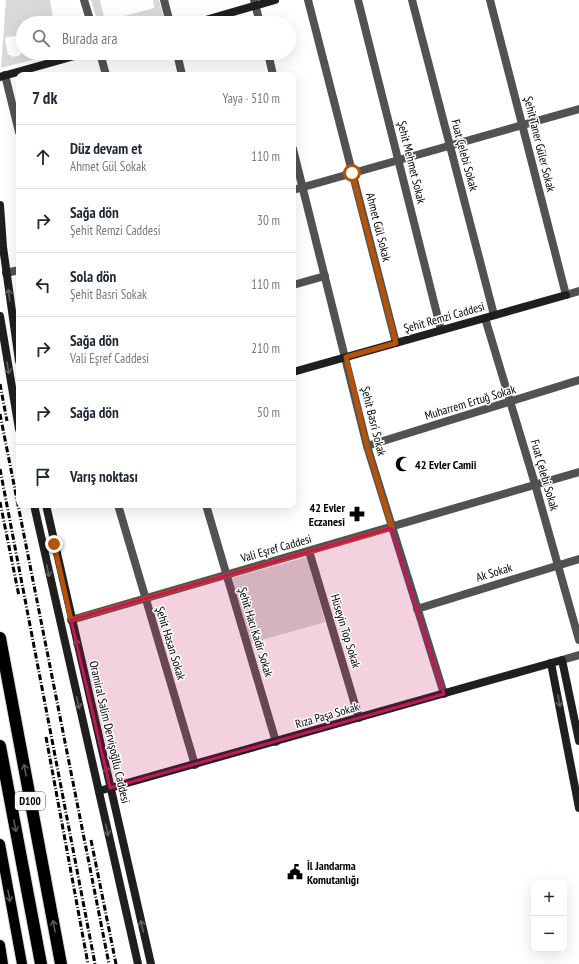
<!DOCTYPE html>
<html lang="tr">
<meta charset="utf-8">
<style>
body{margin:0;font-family:"PT Sans Narrow",sans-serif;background:#f2f2f3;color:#1f2937}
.controls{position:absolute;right:12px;bottom:12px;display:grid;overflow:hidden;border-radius:8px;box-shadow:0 4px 16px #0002}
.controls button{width:36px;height:36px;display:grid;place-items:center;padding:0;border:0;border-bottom:1px solid #e0e1e3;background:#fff;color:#1f2937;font:20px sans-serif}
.stop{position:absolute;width:12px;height:12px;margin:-9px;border:3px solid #b45309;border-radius:50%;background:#fff}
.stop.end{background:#b45309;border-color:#fff;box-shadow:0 1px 4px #0008}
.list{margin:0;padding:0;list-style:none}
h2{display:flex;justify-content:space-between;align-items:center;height:52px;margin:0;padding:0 16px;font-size:17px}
h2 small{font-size:13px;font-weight:400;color:#747a83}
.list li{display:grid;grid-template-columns:26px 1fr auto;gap:12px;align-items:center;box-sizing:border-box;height:64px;padding:0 16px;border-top:1px solid #e0e1e3}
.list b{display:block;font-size:15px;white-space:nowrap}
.list p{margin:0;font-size:13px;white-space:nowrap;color:#747a83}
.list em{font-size:13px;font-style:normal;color:#747a83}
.icon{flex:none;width:22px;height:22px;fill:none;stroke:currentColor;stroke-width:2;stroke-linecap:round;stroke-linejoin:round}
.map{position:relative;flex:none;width:579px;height:964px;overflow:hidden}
.search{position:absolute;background:#fff;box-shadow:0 4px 16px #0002;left:16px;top:16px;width:280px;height:44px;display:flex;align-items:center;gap:10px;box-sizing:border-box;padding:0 14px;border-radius:22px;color:#747a83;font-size:15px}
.panel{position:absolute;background:#fff;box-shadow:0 4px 16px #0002;left:16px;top:72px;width:280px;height:436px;border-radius:8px}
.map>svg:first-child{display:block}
.green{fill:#d9d9d9}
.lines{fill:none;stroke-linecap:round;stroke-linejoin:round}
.primary-casing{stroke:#dbdbdb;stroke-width:12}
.highway-casing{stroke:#dbdbdb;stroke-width:14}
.street{stroke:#525252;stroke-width:8}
.secondary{stroke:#1f1f1f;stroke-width:8}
.primary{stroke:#000;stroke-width:10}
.highway{stroke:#000;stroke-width:12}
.rail{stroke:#000;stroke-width:3;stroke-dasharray:6 2 1 2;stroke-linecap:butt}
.oneway{stroke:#626262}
.oneway2{stroke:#595959}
.route{stroke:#b45309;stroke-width:5}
.marked{fill:#c2185b;fill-opacity:0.2;stroke:#c2185b;stroke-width:3;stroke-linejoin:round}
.labels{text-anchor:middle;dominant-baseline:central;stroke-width:3;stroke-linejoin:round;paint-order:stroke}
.shield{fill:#fff;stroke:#4c4c4c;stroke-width:1}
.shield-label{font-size:11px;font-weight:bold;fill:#000}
.street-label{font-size:12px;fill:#000;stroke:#fff}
.poi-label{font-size:12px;font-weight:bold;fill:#000;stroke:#fff;text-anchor:start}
</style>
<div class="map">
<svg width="579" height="964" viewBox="0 0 579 964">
<rect width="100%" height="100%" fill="#fff"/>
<g class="green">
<path d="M6,0H50L54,23H23V41L18,42L16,36L6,37L5,40L8,55H11L12,57L21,55L20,53L23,52L60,53L1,68Z"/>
<path d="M91,0H100L105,21L154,8L153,0H159L165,22L98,23Z"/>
<path d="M307,557L325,622L251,643L232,578Z"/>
</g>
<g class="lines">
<defs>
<g id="primary">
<path d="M0,844L22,964"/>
<path d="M0,945L3,964"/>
</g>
<g id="highway">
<path d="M0,638L61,964"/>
<path d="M0,746L41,964"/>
</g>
</defs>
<use href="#primary" class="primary-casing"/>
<use href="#highway" class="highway-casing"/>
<g class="street">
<path d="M84,0L91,23"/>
<path d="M164,0L170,23"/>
<path d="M254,0L260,23"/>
<path d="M308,0L396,343"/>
<path d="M358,0L441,330"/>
<path d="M412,0L494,315"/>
<path d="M490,0L566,295L579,291"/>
<path d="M100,53L106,75"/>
<path d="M177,53L182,75"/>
<path d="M268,53L273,75"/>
<path d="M5,75L19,132"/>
<path d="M293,149L367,446L444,694"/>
<path d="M293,190L579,109"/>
<path d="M6,273L19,270"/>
<path d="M293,285L325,276"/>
<path d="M485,318L535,484L579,640"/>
<path d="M367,446L579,380"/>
<path d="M118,505L195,765"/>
<path d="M206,505L276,742"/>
<path d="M309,551L359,718"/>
<path d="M417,609L579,559"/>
<path d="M71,620L579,472"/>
<path d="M562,660L579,655"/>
</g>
<g class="secondary">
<path d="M195,23L275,0"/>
<path d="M0,77L85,53"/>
<path d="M0,205L3,247L19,361"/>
<path d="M0,316L19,429"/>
<path d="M293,372L566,295"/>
<path d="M34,505L138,964"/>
<path d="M46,505L151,964"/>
<path d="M551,663L579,808"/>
<path d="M99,791L562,660L579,741"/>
</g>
<use href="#primary" class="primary"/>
<use href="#highway" class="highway"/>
<g class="rail">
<path d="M0,384L7,421"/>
<path d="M0,414L109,964"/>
<path d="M0,469L95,964"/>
<path d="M0,502L19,596"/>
<path d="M46,737L88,964"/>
<path d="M91,840L116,964"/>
</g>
</g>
<defs><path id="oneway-shaft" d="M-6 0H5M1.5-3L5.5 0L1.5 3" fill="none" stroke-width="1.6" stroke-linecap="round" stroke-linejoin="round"/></defs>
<g class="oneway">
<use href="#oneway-shaft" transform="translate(9 295) rotate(-98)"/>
<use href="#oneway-shaft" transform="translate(8 368) rotate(81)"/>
<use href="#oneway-shaft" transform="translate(48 571) rotate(78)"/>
<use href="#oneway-shaft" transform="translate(77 645) rotate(-103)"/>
<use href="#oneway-shaft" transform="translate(559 701) rotate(79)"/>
<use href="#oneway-shaft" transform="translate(78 703) rotate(77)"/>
<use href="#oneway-shaft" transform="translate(107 772) rotate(-103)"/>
<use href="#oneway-shaft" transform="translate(107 830) rotate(77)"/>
<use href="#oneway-shaft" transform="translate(142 926) rotate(-103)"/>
</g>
<g class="oneway2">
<use href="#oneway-shaft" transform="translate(25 770) rotate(-101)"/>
<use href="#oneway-shaft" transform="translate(15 826) rotate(79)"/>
<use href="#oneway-shaft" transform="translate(9 896) rotate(80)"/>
<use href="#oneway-shaft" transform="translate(54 926) rotate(-101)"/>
</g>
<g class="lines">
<path class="route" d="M54,544L71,620L392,528L367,446L346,357L396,343L352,173"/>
</g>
<path class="marked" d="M391,528L444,694L110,788L71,620Z"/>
<defs>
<symbol id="mosque-bare" viewBox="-9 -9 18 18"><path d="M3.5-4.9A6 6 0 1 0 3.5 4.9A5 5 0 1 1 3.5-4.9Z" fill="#000" stroke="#fff" stroke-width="2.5" paint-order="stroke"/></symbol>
<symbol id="pharmacy-bare" viewBox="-9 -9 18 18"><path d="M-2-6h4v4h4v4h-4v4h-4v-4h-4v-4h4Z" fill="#000" stroke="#fff" stroke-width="2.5" paint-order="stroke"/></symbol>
<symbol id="civic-bare" viewBox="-9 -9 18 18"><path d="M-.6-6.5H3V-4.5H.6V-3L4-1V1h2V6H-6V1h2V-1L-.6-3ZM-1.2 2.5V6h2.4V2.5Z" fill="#000" stroke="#fff" stroke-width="2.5" paint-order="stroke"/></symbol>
</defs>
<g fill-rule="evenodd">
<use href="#mosque-bare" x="392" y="453" width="22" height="22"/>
<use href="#pharmacy-bare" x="346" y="503" width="22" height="22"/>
<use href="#civic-bare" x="284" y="861" width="22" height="22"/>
</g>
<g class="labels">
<rect class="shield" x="15" y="792" width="30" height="18" rx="3"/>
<g class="shield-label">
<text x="30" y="801">D100</text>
</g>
<g class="street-label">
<text transform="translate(540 144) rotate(76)">Şehit Taner Güler Sokak</text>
<text transform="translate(465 155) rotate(75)">Fuat Çelebi Sokak</text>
<text transform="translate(412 162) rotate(76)">Şehit Mehmet Sokak</text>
<text transform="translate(379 227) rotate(76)">Ahmet Gül Sokak</text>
<text transform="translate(444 317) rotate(-16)">Şehit Remzi Caddesi</text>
<text transform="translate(470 402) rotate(-17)">Muharrem Ertuğ Sokak</text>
<text transform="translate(374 421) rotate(76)">Şehit Basri Sokak</text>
<text transform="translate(545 475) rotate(74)">Fuat Çelebi Sokak</text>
<text transform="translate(276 548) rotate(-16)">Vali Eşref Caddesi</text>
<text transform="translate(494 572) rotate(-17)">Ak Sokak</text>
<text transform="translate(346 631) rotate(73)">Hüseyin Top Sokak</text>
<text transform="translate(256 632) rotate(73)">Şehit Hacı Kadir Sokak</text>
<text transform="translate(171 643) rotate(73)">Şehit Hasan Sokak</text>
<text transform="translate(327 715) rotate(-16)">Rıza Paşa Sokak</text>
<text transform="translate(110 732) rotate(77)">Oramiral Salim Dervişoğllu Caddesi</text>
</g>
<g class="poi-label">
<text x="415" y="464">42 Evler Camii</text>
<text x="345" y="507" text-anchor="end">42 Evler<tspan x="345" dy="14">Eczanesi</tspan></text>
<text x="307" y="865">İl Jandarma<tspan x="307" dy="14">Komutanlığı</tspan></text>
</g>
</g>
</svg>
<div class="controls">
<button>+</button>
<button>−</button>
</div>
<div class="stop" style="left:352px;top:173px"></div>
<div class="stop end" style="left:54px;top:544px"></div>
<div class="search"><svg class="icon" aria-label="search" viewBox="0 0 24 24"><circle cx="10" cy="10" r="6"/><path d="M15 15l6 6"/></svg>Burada ara</div>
<section class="panel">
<h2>7 dk<small>Yaya · 510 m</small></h2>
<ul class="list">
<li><svg class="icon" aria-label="ahead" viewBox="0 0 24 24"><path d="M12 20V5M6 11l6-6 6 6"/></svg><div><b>Düz devam et</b><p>Ahmet Gül Sokak</p></div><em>110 m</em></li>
<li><svg class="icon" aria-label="right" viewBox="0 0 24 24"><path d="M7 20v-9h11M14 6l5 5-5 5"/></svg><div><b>Sağa dön</b><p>Şehit Remzi Caddesi</p></div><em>30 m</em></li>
<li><svg class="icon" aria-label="left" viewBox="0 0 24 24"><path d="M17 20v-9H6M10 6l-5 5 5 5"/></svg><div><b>Sola dön</b><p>Şehit Basri Sokak</p></div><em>110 m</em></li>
<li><svg class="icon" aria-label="right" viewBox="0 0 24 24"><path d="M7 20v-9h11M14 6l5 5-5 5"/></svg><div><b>Sağa dön</b><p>Vali Eşref Caddesi</p></div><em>210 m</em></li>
<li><svg class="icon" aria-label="right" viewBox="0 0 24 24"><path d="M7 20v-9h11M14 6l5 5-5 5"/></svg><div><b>Sağa dön</b></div><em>50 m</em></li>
<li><svg class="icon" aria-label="arrive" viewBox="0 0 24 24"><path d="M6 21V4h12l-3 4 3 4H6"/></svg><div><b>Varış noktası</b></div></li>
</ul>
</section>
</div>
